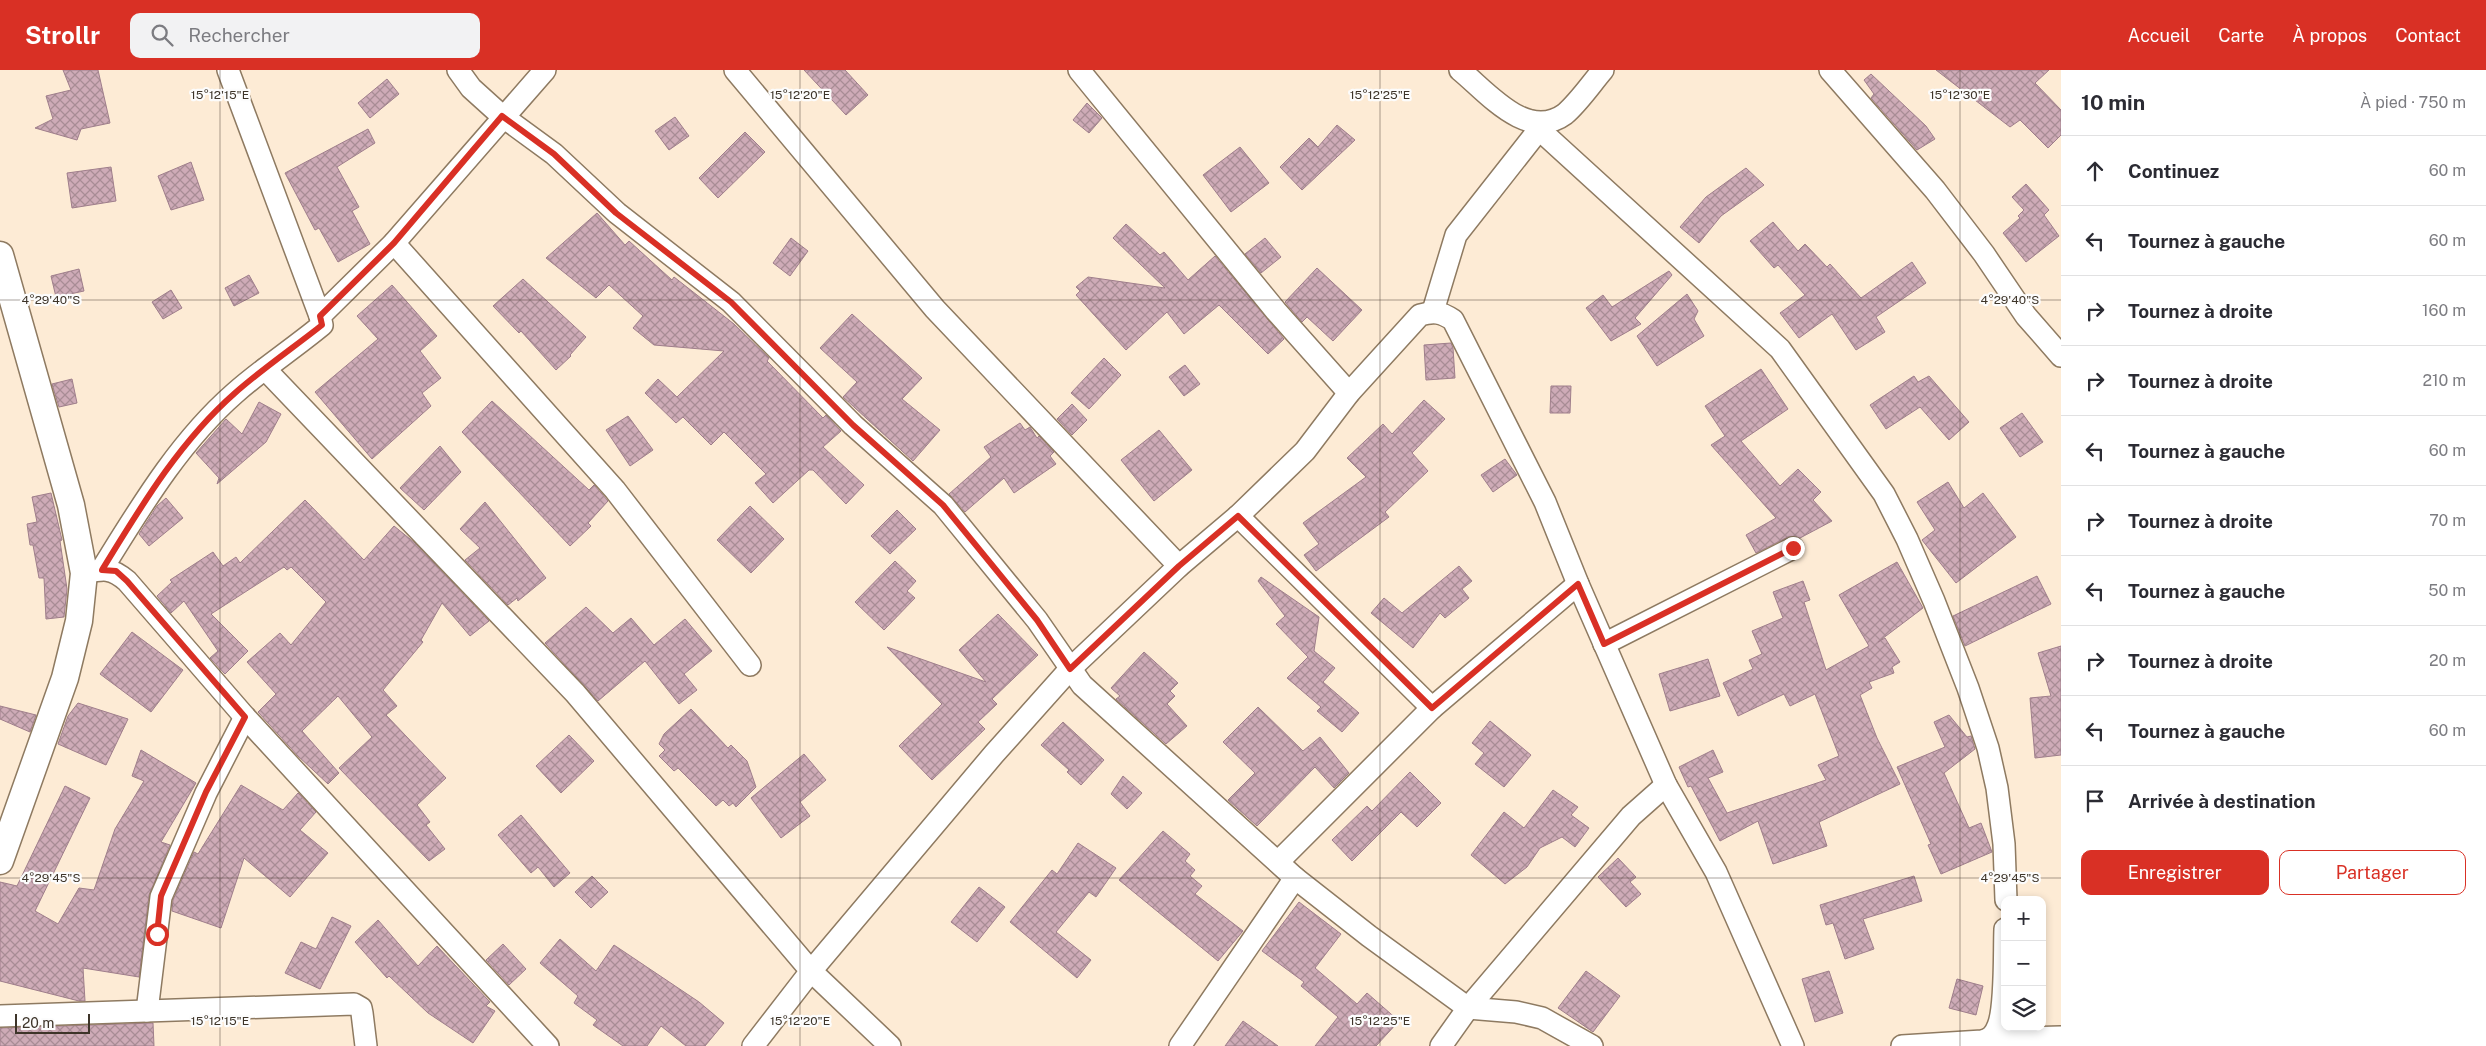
<!DOCTYPE html>
<html lang="fr">
<meta charset="utf-8">
<style>
body{margin:0;font-family:"Public Sans",sans-serif;background:#f2f2f3;color:#2b2b33}
.controls{position:absolute;right:15px;bottom:15px;display:grid;overflow:hidden;border-radius:10px;box-shadow:0 2px 8px #0003}
.controls button{width:45px;height:45px;display:grid;place-items:center;padding:0;border:0;border-bottom:1px solid #e1e1e2;background:#fff;color:#2b2b33;font:25px sans-serif}
.scale{position:absolute;left:15px;bottom:12px;width:75px;box-sizing:border-box;padding-left:5px;border:2px solid #3d3429;border-top:0;font-size:14px;line-height:18px;white-space:nowrap;color:#3d3429;-webkit-text-stroke:4px #fcfcfc;paint-order:stroke}
.stop{position:absolute;width:15px;height:15px;margin:-11px;border:4px solid #d93025;border-radius:50%;background:#fff}
.stop.end{background:#d93025;border-color:#fff;box-shadow:0 1px 5px #0008}
.list{margin:0;padding:0;list-style:none}
h2{display:flex;justify-content:space-between;align-items:center;height:65px;margin:0;padding:0 20px;font-size:21px}
h2 small{font-size:16px;font-weight:400;color:#7c7c81}
.list li{display:grid;grid-template-columns:32px 1fr auto;gap:15px;align-items:center;box-sizing:border-box;height:70px;padding:0 20px;border-top:1px solid #e1e1e2}
.list b{display:block;font-size:19px;white-space:nowrap}
.list em{font-size:16px;font-style:normal;color:#7c7c81}
.actions{display:flex;gap:10px;padding:15px 20px}
.actions a{flex:1;padding:11px 0;border:1px solid #d93025;border-radius:10px;text-align:center;font-size:18px;color:#d93025}
.actions .main{background:#d93025;color:#fff}
.icon{flex:none;width:28px;height:28px;fill:none;stroke:currentColor;stroke-width:2;stroke-linecap:round;stroke-linejoin:round}
.map{position:relative;flex:none;width:2061px;height:976px;overflow:hidden}
header{display:flex;align-items:center;gap:30px;box-sizing:border-box;height:70px;padding:0 25px;background:#d93025;color:#fff}
header strong{font-size:24px}
nav{display:flex;gap:28px;margin-inline-start:auto;font-size:18px}
.search{width:350px;height:45px;background:#f2f2f3;display:flex;align-items:center;gap:12px;box-sizing:border-box;padding:0 18px;border-radius:10px;color:#7c7c81;font-size:19px}
main{display:flex}
aside{flex:1;background:#fff}
.map>svg:first-child{display:block}
.building{fill:url(#building-cross-hatch);stroke:#9f7e8b}
.lines{fill:none;stroke-linecap:round;stroke-linejoin:round}
.minor-casing{stroke:#8e7a61;stroke-width:24}
.tertiary-casing{stroke:#8e7a61;stroke-width:29}
.minor{stroke:#fff;stroke-width:21}
.tertiary{stroke:#fff;stroke-width:26}
.route{stroke:#d93025;stroke-width:6}
.ticks{fill:none;stroke:#3d3429;stroke-width:1;stroke-opacity:0.45}
.ticks-label{font-size:12px;text-anchor:middle;fill:#3d3429;stroke:#fcfcfc;stroke-width:4.5;stroke-linejoin:round;paint-order:stroke}
</style>
<header>
<strong>Strollr</strong>
<div class="search"><svg class="icon" aria-label="search" viewBox="0 0 24 24"><circle cx="10" cy="10" r="6"/><path d="M15 15l6 6"/></svg>Rechercher</div>
<nav><a>Accueil</a><a>Carte</a><a>À propos</a><a>Contact</a></nav>
</header>
<main>
<div class="map">
<svg width="2061" height="976" viewBox="0 0 2061 976">
<defs>
<pattern id="building-cross-hatch" width="8" height="8" patternUnits="userSpaceOnUse" patternTransform="scale(1.25)"><rect width="8" height="8" fill="#ceabb7"/><path d="M0 0l8 8M0 8l8-8" fill="none" stroke="#a88c95"/></pattern>
</defs>
<rect width="100%" height="100%" fill="#fdebd5"/>
<g class="building">
<path d="M63,0H98L110,53L81,59L77,70L35,58L53,49L46,26L71,20Z"/>
<path d="M804,0H845L868,25L846,45Z"/>
<path d="M1936,0H2049L2035,13L2061,40V65L2048,78L2020,50L2010,57Z"/>
<path d="M1871,4L1926,56L1935,69L1917,80L1871,28L1874,24L1864,10Z"/>
<path d="M387,9L399,24L370,48L358,33Z"/>
<path d="M1087,33L1102,48L1089,63L1073,50Z"/>
<path d="M675,47L689,66L669,80L655,61Z"/>
<path d="M1337,55L1355,70L1302,120L1280,97L1309,68L1318,77Z"/>
<path d="M368,59L375,73L337,97L359,137L352,141L370,174L338,192L319,158L315,160L285,103Z"/>
<path d="M745,62L765,82L718,128L699,108Z"/>
<path d="M1240,77L1269,113L1231,142L1203,105Z"/>
<path d="M191,92L204,130L171,140L158,106Z"/>
<path d="M111,97L116,131L72,138L67,103Z"/>
<path d="M1746,98L1764,115L1721,146L1699,173L1680,157L1706,127Z"/>
<path d="M2026,114L2049,140L2044,145L2059,166L2026,192L2003,163L2020,148L2018,146L2024,140L2012,127Z"/>
<path d="M597,143L625,175L629,171L672,210L674,207L734,254L769,288L767,291L823,348L826,345L841,361L823,377L864,415L846,434L813,400H809L773,433L755,413L766,404L724,362L711,375L683,347L676,353L645,323L658,309L677,327L724,281L654,275L633,258L643,246L609,215L596,228L546,188Z"/>
<path d="M1773,152L1798,181L1805,174L1827,197L1830,194L1861,228L1912,192L1926,213L1876,247L1885,262L1856,280L1832,244L1799,268L1780,243L1805,225L1778,195L1774,198L1750,171Z"/>
<path d="M1126,154L1160,185L1164,182L1188,210L1215,186L1284,269L1268,284L1219,235L1184,264L1167,242L1126,280L1076,225L1080,221L1076,217L1088,207L1165,218L1113,168Z"/>
<path d="M791,168L808,181L790,206L773,193Z"/>
<path d="M1265,168L1281,187L1261,203L1245,184Z"/>
<path d="M1317,198L1362,240L1333,271L1307,247L1302,252L1285,232Z"/>
<path d="M79,199L84,221L56,227L51,206Z"/>
<path d="M1669,201L1672,205L1635,248L1641,254L1611,271L1586,238L1603,225L1612,237Z"/>
<path d="M249,205L259,223L234,236L225,218Z"/>
<path d="M523,209L586,267L570,285L571,286L556,300L521,261L519,263L493,236Z"/>
<path d="M392,215L437,266L420,281L441,308L422,323L431,336L372,389L315,322L378,269L357,246Z"/>
<path d="M171,220L182,238L163,249L152,232Z"/>
<path d="M1687,224L1698,241L1694,249L1704,266L1657,296L1637,266Z"/>
<path d="M852,244L922,308L902,329L940,360L913,391L843,327L857,312L820,278Z"/>
<path d="M1451,273L1453,278L1455,308L1426,310L1424,275Z"/>
<path d="M1104,288L1121,305L1089,339L1071,323Z"/>
<path d="M1185,295L1200,314L1184,326L1169,307Z"/>
<path d="M1761,299L1788,339L1741,371L1780,416L1798,399L1821,422L1813,430L1832,451L1800,468L1788,467L1756,483L1746,465L1776,448L1711,375L1725,366L1705,336Z"/>
<path d="M1914,306L1918,312L1929,306L1969,352L1949,370L1920,337L1886,359L1870,335Z"/>
<path d="M72,309L77,333L59,337L52,314Z"/>
<path d="M1551,316H1571L1570,343H1550Z"/>
<path d="M1424,330L1445,349L1412,383L1428,401L1385,442L1389,447L1316,501L1304,485L1319,474L1303,453L1366,407L1347,388L1383,354L1392,364Z"/>
<path d="M492,331L589,420L594,415L608,431L588,453L591,456L570,476L462,362Z"/>
<path d="M259,332L281,344L266,372L217,414L219,408L196,383L226,349L242,364Z"/>
<path d="M1072,334L1087,350L1072,365L1057,349Z"/>
<path d="M2022,343L2043,372L2020,387L2000,358Z"/>
<path d="M628,346L653,380L630,396L606,360Z"/>
<path d="M1020,353L1025,360L1030,357L1037,368L1039,366L1054,382L1050,386L1056,394L1014,423L1004,408L965,442L949,424L991,387L984,377Z"/>
<path d="M1159,360L1192,400L1154,431L1121,390Z"/>
<path d="M440,376L461,402L424,440L400,418Z"/>
<path d="M1505,389L1517,405L1493,422L1481,405Z"/>
<path d="M1948,412L1964,438L1983,423L2016,467L1956,513L1922,470L1935,460L1917,432Z"/>
<path d="M51,423L62,470L60,471L67,519L64,547L46,549L44,508H39L33,475H30L27,454L37,452L32,427Z"/>
<path d="M166,428L183,448L149,476L139,464L157,436Z"/>
<path d="M305,430L364,490L394,456L415,473L489,551L470,566L442,533L421,570L423,572L383,620L397,636L386,645L446,708L417,735L430,752L426,755L445,779L429,791L339,698L372,667L338,626L302,661L339,703L328,714L298,686L258,642L276,624L247,592L280,563L291,575L326,532L291,497L287,500L284,497L211,544L248,581L225,604L210,588L218,581L184,531L171,543L157,526L172,512L170,510L213,482L223,496L236,487L240,493Z"/>
<path d="M485,432L546,508L518,531L517,528L508,535L465,490L480,478L460,459Z"/>
<path d="M750,436L784,469L751,503L717,470Z"/>
<path d="M897,440L916,459L890,484L871,466Z"/>
<path d="M895,491L916,511L907,521L915,528L884,560L855,532Z"/>
<path d="M1897,492L1923,538L1878,572L1885,568L1900,592L1892,597L1894,603L1869,612L1872,618L1860,625L1877,668L1900,714L1819,752L1827,776L1773,794L1758,751L1720,771L1691,716L1688,717L1679,697L1713,680L1723,702L1708,708L1727,743L1826,710L1818,695L1839,686L1815,624L1790,636L1784,624L1738,646L1723,613L1753,599L1749,590L1762,584L1752,561L1783,548L1773,522L1803,511L1810,530L1804,532L1826,600L1869,576L1839,525Z"/>
<path d="M1459,496L1472,511L1462,519L1469,528L1445,548L1440,543L1413,578L1371,543L1384,528L1402,543Z"/>
<path d="M2037,506L2051,534L1965,576L1953,546Z"/>
<path d="M1261,507L1319,547L1314,581L1335,598L1323,612L1359,643L1342,662L1317,641L1321,637L1287,608L1308,587L1276,554L1285,546L1258,511Z"/>
<path d="M586,537L613,563L631,548L654,575L685,549L712,581L684,604L697,620L679,634L645,591L598,631L545,573Z"/>
<path d="M998,544L1038,585L992,629L997,634L978,652L985,659L932,710L899,676L942,634L887,577L986,612L959,580Z"/>
<path d="M132,562L183,600L151,642L100,604Z"/>
<path d="M2061,576V685L2035,688L2030,628L2051,626L2038,583Z"/>
<path d="M1144,582L1178,613L1170,621L1175,626L1167,634L1187,656L1166,674L1116,629L1120,626L1111,618Z"/>
<path d="M1708,589L1720,626L1670,641L1659,604Z"/>
<path d="M78,633L128,649L106,695L58,674L68,646Z"/>
<path d="M0,636L36,645L30,662L0,649Z"/>
<path d="M1258,637L1303,681L1320,667L1349,703L1334,718L1315,697L1257,756L1228,730L1255,703L1223,672Z"/>
<path d="M691,639L728,678L731,675L747,691L756,717L736,737L733,733L729,736L723,730L716,736L678,698L674,701L659,686L665,680L659,674L664,664Z"/>
<path d="M1949,645L1967,667L1971,666L1975,679L1944,703L1969,758L1981,753L1992,782L1941,804L1928,775L1931,774L1897,697L1945,677L1934,652Z"/>
<path d="M1490,651L1531,685L1504,717L1475,694L1484,683L1472,673Z"/>
<path d="M1063,652L1104,690L1081,715L1067,702L1069,700L1041,675Z"/>
<path d="M569,665L594,691L561,723L536,696Z"/>
<path d="M141,680L196,713L161,772L170,775L149,825L139,907L83,898L85,931H79L0,911V812L17,816L65,716L90,728L35,841L58,854L79,818L94,820L115,759L144,711L132,706Z"/>
<path d="M804,684L826,710L800,732L810,746L781,768L751,728Z"/>
<path d="M1410,702L1441,733L1417,757L1401,742L1352,791L1332,770L1367,736L1372,741Z"/>
<path d="M1123,706L1142,723L1127,739L1111,724Z"/>
<path d="M241,715L283,740L298,723L316,742L300,760L328,783L290,827L244,788L221,858L172,841L173,830L194,782L198,784Z"/>
<path d="M1553,720L1578,737L1571,745L1589,758L1575,777L1562,767L1540,778L1527,797L1505,814L1471,785L1504,742L1524,758Z"/>
<path d="M521,745L570,803L554,817L538,797L531,803L498,765Z"/>
<path d="M1163,761L1190,784L1185,791L1195,800L1190,806L1202,816L1195,824L1243,861L1218,891L1119,810Z"/>
<path d="M1078,773L1116,798L1096,827L1089,822L1056,862L1091,890L1077,908L1010,852L1052,800L1057,804Z"/>
<path d="M1618,788L1636,807L1630,812L1641,824L1626,837L1598,807Z"/>
<path d="M592,806L608,822L591,838L575,822Z"/>
<path d="M1914,806L1922,831L1863,849L1874,879L1845,889L1833,853L1826,855L1820,835Z"/>
<path d="M979,817L1005,837L977,872L951,852Z"/>
<path d="M1299,832L1341,864L1315,898L1357,934L1367,923L1399,951L1376,976H1315L1338,947L1301,916L1304,912L1262,881Z"/>
<path d="M332,847L351,856L320,919L285,903L301,872L316,879Z"/>
<path d="M378,850L418,896L437,876L490,932L486,936L495,941L473,973L428,943L389,906L387,908L355,872Z"/>
<path d="M560,869L596,901L614,875L699,932L724,953L705,976H686L661,956L647,976H623L593,955L597,950L574,933L578,926L540,893Z"/>
<path d="M503,874L526,899L509,915L486,890Z"/>
<path d="M1586,901L1620,926L1593,962L1558,938Z"/>
<path d="M1829,901L1843,943L1815,952L1802,909Z"/>
<path d="M1957,909L1983,916L1976,945L1949,938Z"/>
<path d="M1243,951L1278,976H1225Z"/>
<path d="M153,953L154,976H0V958Z"/>
</g>
<g class="lines">
<defs>
<g id="minor">
<path d="M228,0L320,246"/>
<path d="M458,0L471,18L502,46L554,84L617,143L731,232L853,355L943,435L1037,550L1082,615L1295,808L1369,866L1468,938L1516,942L1542,948L1592,976"/>
<path d="M735,0L935,239L1179,496"/>
<path d="M1079,0L1276,241L1349,323"/>
<path d="M1460,0C1487,22 1527,72 1565,44C1579,32 1591,14 1603,0"/>
<path d="M1830,0L1935,120L1984,184L2026,246L2061,286"/>
<path d="M1530,51L1780,279L1884,424L1907,469L1934,531L1968,618L1988,678L1997,718L2004,774L2006,830"/>
<path d="M394,173L615,420L750,595"/>
<path d="M1433,241L1456,165L1544,53"/>
<path d="M265,299L575,623L811,901L890,976"/>
<path d="M1238,446L1432,638"/>
<path d="M102,499C140,438 179,372 235,323C262,299 293,279 322,255L320,246L394,173L545,0"/>
<path d="M84,503C103,499 111,497 127,511L245,647L548,976"/>
<path d="M1604,574L1793,478"/>
<path d="M1278,792L1432,638L1578,514"/>
<path d="M147,941L161,827L206,723L245,647"/>
<path d="M0,946L354,934L361,938L362,943L366,976"/>
<path d="M753,976L811,901L994,684L1070,599L1179,496L1238,446L1305,381L1349,323L1420,245C1434,241 1441,242 1453,250L1545,432L1578,514L1666,715L1716,802L1793,976"/>
<path d="M1180,976L1295,808"/>
<path d="M1441,976L1468,938L1631,746L1666,715"/>
<path d="M1902,976L1982,971C1991,969 1995,964 1998,956C2006,937 2004,882 2005,859"/>
<path d="M1989,976V969L2061,967"/>
</g>
<path id="tertiary" d="M0,185L71,435L84,503L79,551L65,608L0,791"/>
</defs>
<use href="#minor" class="minor-casing"/>
<use href="#tertiary" class="tertiary-casing"/>
<use href="#minor" class="minor"/>
<use href="#tertiary" class="tertiary"/>
</g>
<g class="lines">
<path class="route" d="M157,864L161,826L206,722L245,647L127,511L116,501L102,500C140,438 179,372 235,323C262,299 293,278 322,255L320,246L394,173L502,46L554,84L616,143L731,232L853,355L943,435L1037,550L1070,599L1179,496L1238,446L1432,638L1578,514L1604,574L1793,478"/>
</g>
<path class="ticks" d="M220,0V976M800,0V976M1380,0V976M1960,0V976M0,230H2061M0,808H2061"/>
<g class="ticks-label">
<text x="220" y="29">15°12'15"E</text>
<text x="800" y="29">15°12'20"E</text>
<text x="1380" y="29">15°12'25"E</text>
<text x="1960" y="29">15°12'30"E</text>
<text x="51" y="234">4°29'40"S</text>
<text x="2010" y="234">4°29'40"S</text>
<text x="51" y="812">4°29'45"S</text>
<text x="2010" y="812">4°29'45"S</text>
<text x="220" y="955">15°12'15"E</text>
<text x="800" y="955">15°12'20"E</text>
<text x="1380" y="955">15°12'25"E</text>
</g>
</svg>
<div class="controls">
<button>+</button>
<button>−</button>
<button><svg class="icon" aria-label="layers" viewBox="0 0 24 24"><path d="M12 4l9 5-9 5-9-5zM3 14l9 5 9-5"/></svg></button>
</div>
<div class="scale">20 m</div>
<div class="stop" style="left:157px;top:864px"></div>
<div class="stop end" style="left:1793px;top:478px"></div>
</div>
<aside>
<h2>10 min<small>À pied · 750 m</small></h2>
<ul class="list">
<li><svg class="icon" aria-label="ahead" viewBox="0 0 24 24"><path d="M12 20V5M6 11l6-6 6 6"/></svg><div><b>Continuez</b></div><em>60 m</em></li>
<li><svg class="icon" aria-label="left" viewBox="0 0 24 24"><path d="M17 20v-9H6M10 6l-5 5 5 5"/></svg><div><b>Tournez à gauche</b></div><em>60 m</em></li>
<li><svg class="icon" aria-label="right" viewBox="0 0 24 24"><path d="M7 20v-9h11M14 6l5 5-5 5"/></svg><div><b>Tournez à droite</b></div><em>160 m</em></li>
<li><svg class="icon" aria-label="right" viewBox="0 0 24 24"><path d="M7 20v-9h11M14 6l5 5-5 5"/></svg><div><b>Tournez à droite</b></div><em>210 m</em></li>
<li><svg class="icon" aria-label="left" viewBox="0 0 24 24"><path d="M17 20v-9H6M10 6l-5 5 5 5"/></svg><div><b>Tournez à gauche</b></div><em>60 m</em></li>
<li><svg class="icon" aria-label="right" viewBox="0 0 24 24"><path d="M7 20v-9h11M14 6l5 5-5 5"/></svg><div><b>Tournez à droite</b></div><em>70 m</em></li>
<li><svg class="icon" aria-label="left" viewBox="0 0 24 24"><path d="M17 20v-9H6M10 6l-5 5 5 5"/></svg><div><b>Tournez à gauche</b></div><em>50 m</em></li>
<li><svg class="icon" aria-label="right" viewBox="0 0 24 24"><path d="M7 20v-9h11M14 6l5 5-5 5"/></svg><div><b>Tournez à droite</b></div><em>20 m</em></li>
<li><svg class="icon" aria-label="left" viewBox="0 0 24 24"><path d="M17 20v-9H6M10 6l-5 5 5 5"/></svg><div><b>Tournez à gauche</b></div><em>60 m</em></li>
<li><svg class="icon" aria-label="arrive" viewBox="0 0 24 24"><path d="M6 21V4h12l-3 4 3 4H6"/></svg><div><b>Arrivée à destination</b></div></li>
</ul>
<div class="actions"><a class="main">Enregistrer</a><a>Partager</a></div>
</aside>
</main>
